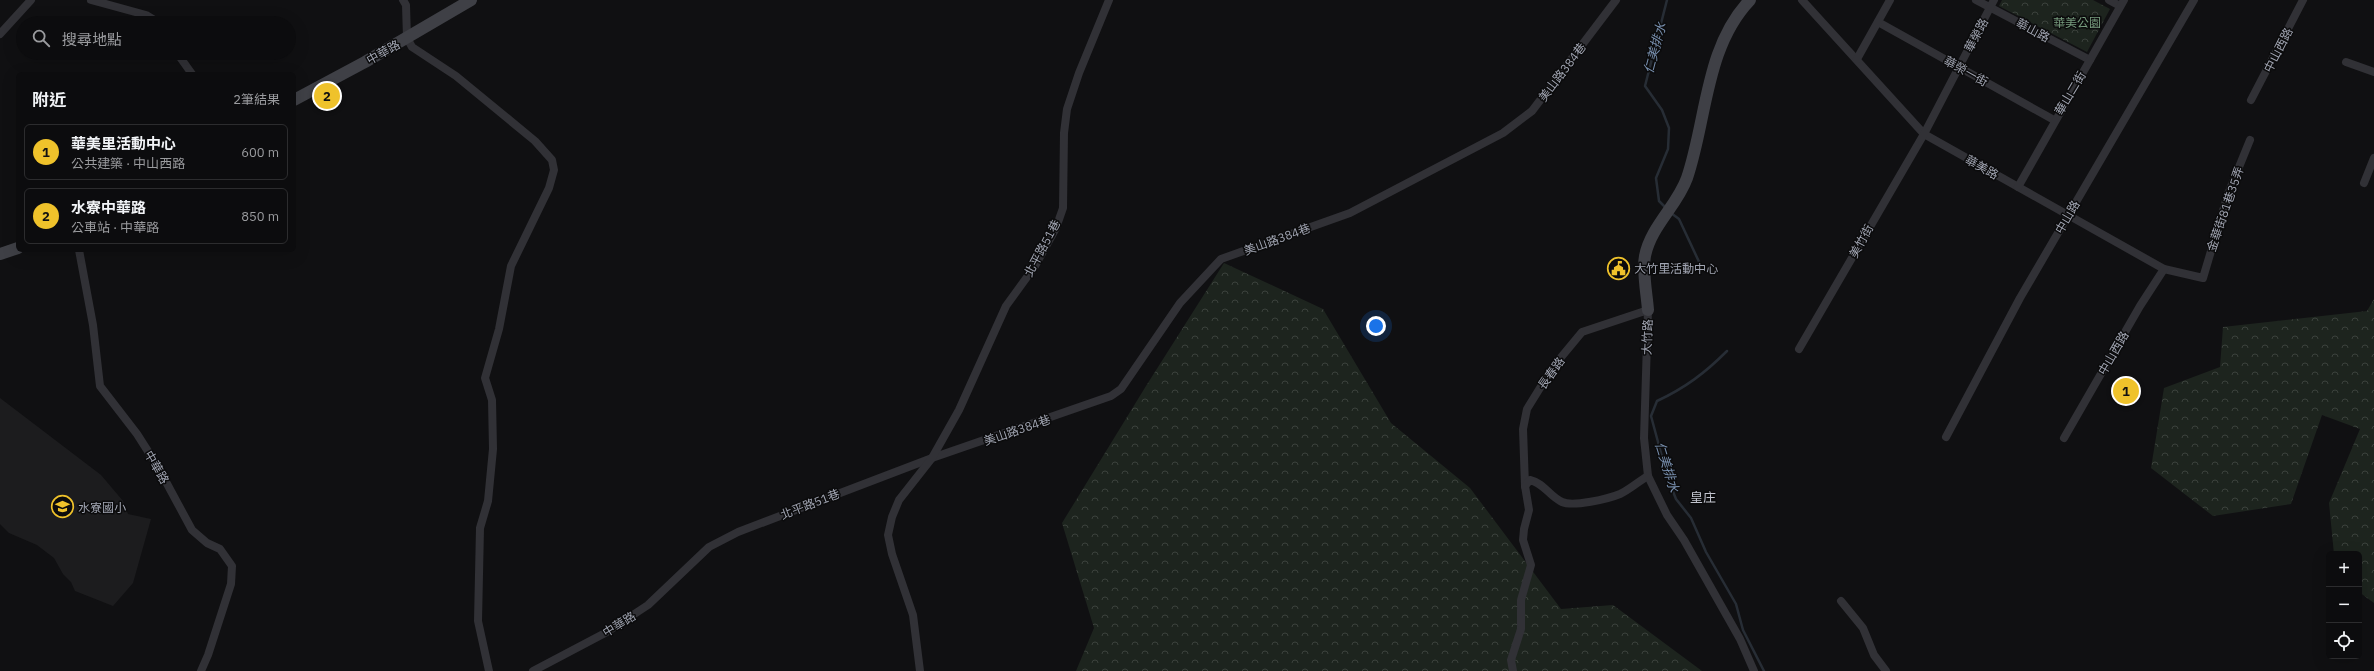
<!DOCTYPE html>
<html lang="zh-TW">
<meta charset="utf-8">
<style>
body{margin:0;font-family:"IBM Plex Sans","Noto Sans TC",sans-serif;background:#1a1a1c;color:#f1f3f6}
.controls{position:absolute;right:12px;bottom:12px;display:grid;overflow:hidden;border-radius:6px;box-shadow:0 4px 16px #0002}
.controls button{width:36px;height:36px;display:grid;place-items:center;padding:0;border:0;border-bottom:1px solid #2c2c2e;background:#0c0c0e;color:#f1f3f6;font:20px sans-serif}
.you{position:absolute;left:1376px;top:326px;width:14px;height:14px;margin:-10px;border:3px solid #fff;border-radius:50%;background:#1a73e8;box-shadow:0 0 0 6px #1a73e833}
.badge{display:grid;place-items:center;width:26px;height:26px;border-radius:50%;background:#efc22b;color:#111;font-size:13px;font-weight:700}
.pin{position:absolute;translate:-50% -50%;border:2px solid #fff;box-shadow:0 1px 4px #0006}
.list{margin:0;padding:0;list-style:none}
h2{display:flex;justify-content:space-between;align-items:center;height:52px;margin:0;padding:0 16px;font-size:17px}
h2 small{font-size:13px;font-weight:400;color:#9a9b9e}
.list li{display:grid;grid-template-columns:26px 1fr auto;gap:12px;align-items:center;box-sizing:border-box;height:56px;margin:0 8px 8px;padding:0 8px;border:1px solid #2c2c2e;border-radius:6px}
.list b{display:block;font-size:15px;white-space:nowrap}
.list p{margin:0;font-size:13px;white-space:nowrap;color:#9a9b9e}
.list em{font-size:13px;font-style:normal;color:#9a9b9e}
.icon{flex:none;width:22px;height:22px;fill:none;stroke:currentColor;stroke-width:2;stroke-linecap:round;stroke-linejoin:round}
.map{position:relative;flex:none;width:2374px;height:671px;overflow:hidden}
.search{position:absolute;background:#0c0c0e;box-shadow:0 4px 16px #0002;left:16px;top:16px;width:280px;height:44px;display:flex;align-items:center;gap:10px;box-sizing:border-box;padding:0 14px;border-radius:22px;color:#9a9b9e;font-size:15px}
.panel{position:absolute;background:#0c0c0e;box-shadow:0 4px 16px #0002;left:16px;top:72px;width:280px;height:180px;border-radius:6px}
.map>svg:first-child{display:block}
.built{fill:#1c1c1e}
.forest{fill:url(#forest-crowns)}
.lines{fill:none;stroke-linecap:round;stroke-linejoin:round}
.stream{stroke:#272d35;stroke-width:2.5}
.street{stroke:#313136;stroke-width:8}
.secondary{stroke:#3f4046;stroke-width:12}
.labels{text-anchor:middle;dominant-baseline:central;stroke-width:3;stroke-linejoin:round;paint-order:stroke}
.park-label{font-size:12px;fill:#789d7f;stroke:#0b0b0c}
.street-label{font-size:12px;fill:#a1a5b2;stroke:#0b0b0c}
.poi-label{font-size:12px;fill:#a1a5b2;stroke:#0b0b0c;text-anchor:start}
.water-label{font-size:13px;font-style:italic;fill:#788fae;stroke:#0b0b0c}
.neighbourhood-label{font-size:13px;fill:#c2c4ce;stroke:#0b0b0c}
</style>
<div class="map">
<svg width="2374" height="671" viewBox="0 0 2374 671">
<defs>
<pattern id="forest-crowns" width="20" height="18" patternUnits="userSpaceOnUse"><rect width="20" height="18" fill="#1d241e"/><path d="M2 6a3 3 0 1 1 6 0M12 15a3 3 0 1 1 6 0" fill="none" stroke="#3b413c"/></pattern>
</defs>
<rect width="100%" height="100%" fill="#101012"/>
<path class="built" d="M0,398L101,475L123,501L128,514L151,519L133,583L113,606L75,591L71,582L63,574L54,558L37,545L9,533L0,524Z"/>
<g class="forest">
<path d="M2002,0H2093L2110,9L2087,52L1999,6Z"/>
<path d="M1224,263L1323,309L1391,423L1470,488L1561,609L1613,605L1702,671H1076L1094,628L1062,523L1146,386Z"/>
<path d="M2374,299V603L2359,592V554H2334L2329,503L2360,429L2322,415L2291,504L2213,516L2151,468L2164,388L2220,367L2223,327L2367,311Z"/>
</g>
<g class="lines">
<g class="stream">
<path d="M1666,208L1659,201L1656,178L1668,149L1669,128L1662,110L1645,86L1667,0"/>
<path d="M1671,213L1679,219L1701,266"/>
<path d="M1727,351C1705,373 1685,388 1657,401L1651,416L1668,479L1676,499L1691,518L1706,552L1736,604L1743,630L1764,671"/>
</g>
<g class="street">
<path d="M91,0L146,15L159,23"/>
<path d="M403,0L406,5L407,38L412,47L456,76L535,141L552,160L554,170L549,188L511,266L499,329L485,378L492,400L493,449L488,501L480,528L478,621L489,671"/>
<path d="M1802,0L1924,134L2164,269L2203,278L2228,194L2250,140"/>
<path d="M1976,0L2090,60"/>
<path d="M2109,0L2120,6"/>
<path d="M1878,22L2054,120"/>
<path d="M0,34L31,0"/>
<path d="M177,53L192,74"/>
<path d="M1857,59L1890,0"/>
<path d="M2346,62L2374,72"/>
<path d="M2251,100L2303,0"/>
<path d="M2364,183L2374,158"/>
<path d="M2018,187L2124,0"/>
<path d="M79,250L93,325L100,386L137,434L158,467L192,530L207,543L220,549L232,566L231,584L208,655L201,671"/>
<path d="M1799,349L1924,134L1994,0"/>
<path d="M1946,437L2020,298L2194,0"/>
<path d="M2064,438L2140,306L2164,269"/>
<path d="M1525,486L1523,429L1527,409L1553,367L1582,332L1648,310L1644,438L1648,476L1667,515L1684,540L1740,639L1754,671"/>
<path d="M1841,601L1863,628L1874,655L1886,671"/>
<path d="M533,671L607,632L648,605L709,547L738,532L932,458L1111,396L1121,389L1180,303L1221,259L1350,213L1503,133L1532,111L1616,0"/>
<path d="M920,671L913,615L892,554L888,535L892,517L899,500L932,458L959,410L1006,306L1035,266L1056,228L1063,208L1064,133L1067,109L1079,73L1109,0"/>
<path d="M1513,671L1511,660L1521,629V600L1531,565L1523,540L1524,529L1529,510L1525,486L1530,480C1544,483 1549,496 1562,502C1573,507 1608,499 1620,494C1629,490 1639,481 1648,476"/>
</g>
<g class="secondary">
<path d="M294,100L365,62L471,0"/>
<path d="M0,254L18,248"/>
<path d="M1648,310C1647,295 1642,270 1645,256C1651,226 1677,206 1687,178C1707,119 1705,47 1750,0"/>
</g>
</g>
<defs>
<symbol id="civic-ring" viewBox="-11 -11 22 22"><circle r="9.5" fill="#0b0b0c" stroke="#efc22b" stroke-width="1.5"/><path d="M-.6-6.5H3V-4.5H.6V-3L4-1V1h2V6H-6V1h2V-1L-.6-3ZM-1.2 2.5V6h2.4V2.5Z" fill="#efc22b"/></symbol>
<symbol id="school-ring" viewBox="-11 -11 22 22"><circle r="9.5" fill="#0b0b0c" stroke="#efc22b" stroke-width="1.5"/><path d="M0-5L7-2L0 1L-7-2ZM-4 1L0 2.5L4 1V4Q0 6-4 4Z" fill="#efc22b"/></symbol>
</defs>
<g fill-rule="evenodd">
<use href="#civic-ring" x="1606" y="256" width="25" height="25"/>
<use href="#school-ring" x="50" y="494" width="25" height="25"/>
</g>
<g class="labels">
<g class="park-label">
<text x="2077" y="22">華美公園</text>
</g>
<g class="street-label">
<text transform="translate(2033 30) rotate(28)">華山路</text>
<text transform="translate(1976 35) rotate(-62)">華榮路</text>
<text transform="translate(2278 50) rotate(-63)">中山西路</text>
<text transform="translate(383 52) rotate(-29)">中華路</text>
<text transform="translate(1966 71) rotate(29)">華榮一街</text>
<text transform="translate(1562 72) rotate(-53)">美山路384巷</text>
<text transform="translate(2070 93) rotate(-59)">華山二街</text>
<text transform="translate(1982 167) rotate(29)">華美路</text>
<text transform="translate(2225 209) rotate(-71)">金華街81巷35弄</text>
<text transform="translate(2067 217) rotate(-60)">中山路</text>
<text transform="translate(1277 239) rotate(-20)">美山路384巷</text>
<text transform="translate(1861 241) rotate(-61)">美竹街</text>
<text transform="translate(1042 248) rotate(-62)">北平路51巷</text>
<text transform="translate(1647 337) rotate(-88)">大竹路</text>
<text transform="translate(2113 353) rotate(-60)">中山西路</text>
<text transform="translate(1551 373) rotate(-55)">長春路</text>
<text transform="translate(1017 430) rotate(-19)">美山路384巷</text>
<text transform="translate(157 467) rotate(60)">中華路</text>
<text transform="translate(810 504) rotate(-21)">北平路51巷</text>
<text transform="translate(619 624) rotate(-32)">中華路</text>
</g>
<g class="poi-label">
<text x="1634" y="268">大竹里活動中心</text>
<text x="78" y="507">水寮國小</text>
</g>
<g class="water-label">
<text transform="translate(1655 48) rotate(-75)">仁美排水</text>
<text transform="translate(1667 467) rotate(73)">仁美排水</text>
</g>
<g class="neighbourhood-label">
<text x="1703" y="497">皇庄</text>
</g>
</g>
</svg>
<div class="controls">
<button>+</button>
<button>−</button>
<button><svg class="icon" aria-label="locate" viewBox="0 0 24 24"><circle cx="12" cy="12" r="6"/><path d="M12 2v4M12 18v4M2 12h4M18 12h4"/></svg></button>
</div>
<div class="you"></div>
<div class="pin badge" style="left:2126px;top:391px">1</div>
<div class="pin badge" style="left:327px;top:96px">2</div>
<div class="search"><svg class="icon" aria-label="search" viewBox="0 0 24 24"><circle cx="10" cy="10" r="6"/><path d="M15 15l6 6"/></svg>搜尋地點</div>
<section class="panel">
<h2>附近<small>2筆結果</small></h2>
<ul class="list">
<li><span class="badge">1</span><div><b>華美里活動中心</b><p>公共建築 · 中山西路</p></div><em>600 m</em></li>
<li><span class="badge">2</span><div><b>水寮中華路</b><p>公車站 · 中華路</p></div><em>850 m</em></li>
</ul>
</section>
</div>
